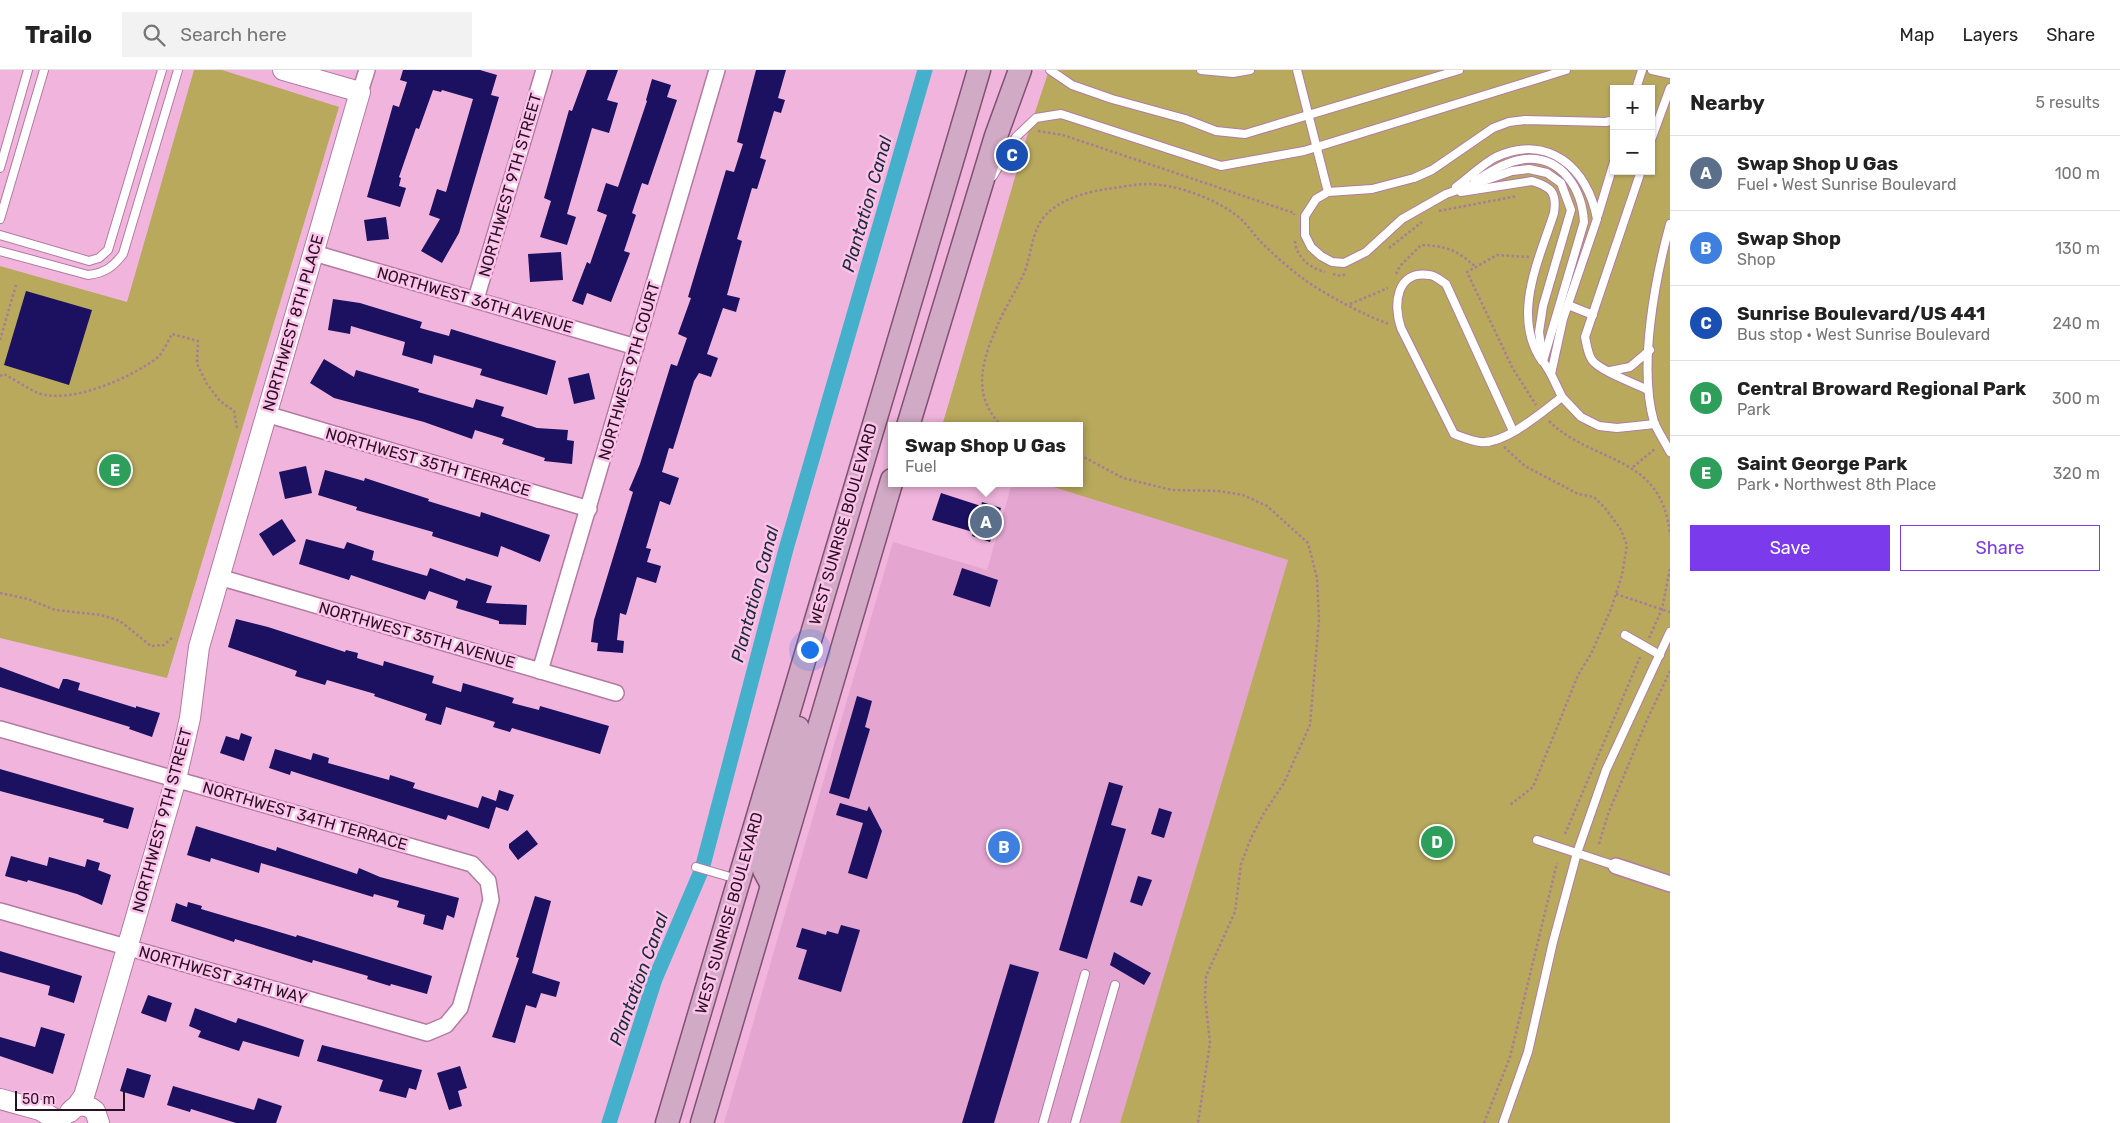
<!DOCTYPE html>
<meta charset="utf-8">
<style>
body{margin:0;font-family:Rubik,sans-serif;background:#f2f2f2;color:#222}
.controls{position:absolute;right:15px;top:15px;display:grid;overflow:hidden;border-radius:0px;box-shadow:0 1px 4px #0004}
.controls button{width:45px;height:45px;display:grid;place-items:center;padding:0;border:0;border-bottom:1px solid #e0e0e0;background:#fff;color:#222;font:25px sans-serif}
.scale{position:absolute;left:15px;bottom:12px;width:110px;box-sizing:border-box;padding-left:5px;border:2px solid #271221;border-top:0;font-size:14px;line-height:18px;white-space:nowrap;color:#271221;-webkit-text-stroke:4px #fec2eb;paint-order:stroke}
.you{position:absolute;left:809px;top:579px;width:18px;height:18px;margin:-12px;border:4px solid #fff;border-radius:50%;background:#1a73e8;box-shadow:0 0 0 8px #1a73e833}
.badge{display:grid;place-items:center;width:32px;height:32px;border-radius:50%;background:#7c3aed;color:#fff;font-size:16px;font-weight:700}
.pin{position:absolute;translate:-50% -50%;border:2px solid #fff;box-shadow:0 1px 5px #0006}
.popup{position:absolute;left:888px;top:352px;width:195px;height:65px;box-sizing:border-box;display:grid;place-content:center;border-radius:0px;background:#fff;filter:drop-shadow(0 1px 4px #0005);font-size:16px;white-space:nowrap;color:#767676}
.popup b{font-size:19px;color:#222}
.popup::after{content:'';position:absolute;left:50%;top:100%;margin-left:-10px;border:10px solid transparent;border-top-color:#fff}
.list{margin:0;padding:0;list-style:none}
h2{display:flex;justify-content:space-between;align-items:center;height:65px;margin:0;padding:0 20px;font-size:21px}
h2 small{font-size:16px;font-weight:400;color:#767676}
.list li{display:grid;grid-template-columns:32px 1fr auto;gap:15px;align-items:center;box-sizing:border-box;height:75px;padding:0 20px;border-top:1px solid #e0e0e0}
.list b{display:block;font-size:19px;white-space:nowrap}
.list p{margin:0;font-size:16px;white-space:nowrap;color:#767676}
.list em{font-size:16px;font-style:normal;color:#767676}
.actions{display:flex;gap:10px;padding:15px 20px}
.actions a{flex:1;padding:11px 0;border:1px solid #7c3aed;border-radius:0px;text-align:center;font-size:18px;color:#7c3aed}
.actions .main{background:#7c3aed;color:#fff}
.icon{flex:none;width:28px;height:28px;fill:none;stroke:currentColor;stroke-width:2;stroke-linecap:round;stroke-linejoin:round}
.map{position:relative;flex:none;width:1670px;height:1053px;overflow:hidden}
header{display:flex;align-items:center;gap:30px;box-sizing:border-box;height:70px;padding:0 25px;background:#fff;border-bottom:1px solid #e0e0e0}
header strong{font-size:24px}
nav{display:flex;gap:28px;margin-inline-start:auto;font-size:18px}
.search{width:350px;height:45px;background:#f2f2f2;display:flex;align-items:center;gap:12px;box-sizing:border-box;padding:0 18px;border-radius:0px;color:#767676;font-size:19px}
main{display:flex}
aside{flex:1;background:#fff}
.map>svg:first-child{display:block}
.built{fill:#e4a5d0}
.green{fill:#b8a95d;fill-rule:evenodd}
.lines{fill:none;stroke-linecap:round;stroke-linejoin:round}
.canal{stroke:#44b0cc;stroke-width:15}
.building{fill:#1c1060}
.lane-casing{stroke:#b37ba1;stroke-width:10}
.street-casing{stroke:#b37ba1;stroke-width:18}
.secondary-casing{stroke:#b37ba1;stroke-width:22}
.primary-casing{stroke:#825073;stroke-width:25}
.path{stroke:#a97b9a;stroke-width:2.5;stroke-dasharray:2.5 2.5;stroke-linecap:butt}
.lane{stroke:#fff;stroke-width:8}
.street{stroke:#fff;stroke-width:15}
.secondary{stroke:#fff;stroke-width:20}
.primary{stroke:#d1aac5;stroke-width:22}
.labels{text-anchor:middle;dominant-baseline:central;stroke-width:5;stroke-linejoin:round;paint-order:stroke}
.street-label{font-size:16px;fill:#271221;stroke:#fec2eb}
.water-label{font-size:18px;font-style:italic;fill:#172e35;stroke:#fec2eb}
</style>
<header>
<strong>Trailo</strong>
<div class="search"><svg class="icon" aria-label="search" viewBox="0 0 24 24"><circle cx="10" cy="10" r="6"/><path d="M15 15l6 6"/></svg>Search here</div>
<nav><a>Map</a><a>Layers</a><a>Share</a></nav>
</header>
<main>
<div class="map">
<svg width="1670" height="1053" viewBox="0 0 1670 1053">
<rect width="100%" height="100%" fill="#f1b5dd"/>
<path class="built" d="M1012,413H1039L1288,490L1120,1053H724L893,472L987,500Z"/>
<g class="green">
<path d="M194,0H222L339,37L167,608L0,568V196L127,232Z"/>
<path d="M1049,0H1670V1053H1120L1288,490L1040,413H1080V356H942L1028,63ZM1614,19H1651V101H1614Z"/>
</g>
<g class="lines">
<path class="canal" d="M609,1053L655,909L702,799L786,479L925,0"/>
</g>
<g class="building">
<path d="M403,0H480L497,5L491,25L499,27L459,163L442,193L421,181L440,149L429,145L437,119L446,122L473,29L442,20L441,22L433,20L419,59L416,58L399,107L401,108L399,116L406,118L400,137L367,127L393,35L399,37L407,12L400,10Z"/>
<path d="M587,0H618L607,30L618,33L609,63L592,58L567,144L576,147L567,175L540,167L551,131L544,128L569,40L572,41Z"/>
<path d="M756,0H786L778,28L785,30L781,43L774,41L760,88L766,90L757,119L752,118L737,169L742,171L727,225L740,228L736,242L723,238L707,284L718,288L711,307L699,303L694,311L673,379L669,378L662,402L679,408L670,435L660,431L646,478L651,479L647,492L661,496L656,513L637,507L626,545L620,543L617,570L624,571L623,583L597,581L598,573L591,572L594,550L633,422L629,420L640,394L671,294L677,296L687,268L678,264L691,228L688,227L726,100L734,102L743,74L737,72Z"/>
<path d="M652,9L671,15L667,27L677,30L648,115L642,113L632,143L636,145L624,181L630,183L611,232L587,223L583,235L572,231L587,192L590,194L607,145L597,141L606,113L618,117L647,31L646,30Z"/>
<path d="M386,147L389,169L367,171L364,150Z"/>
<path d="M561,182L563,210L530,212L528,184Z"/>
<path d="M26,221L92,240L69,315L4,295Z"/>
<path d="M333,229L360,233L422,252L420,258L449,266L451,259L556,291L547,325L480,305L482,299L434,285L432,294L402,285L405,272L351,256L350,264L328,260Z"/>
<path d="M324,289L354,307L356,300L419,319L418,322L473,338L476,329L504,337L501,346L537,358L568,360L567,370L574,371L572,394L544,391L545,388L502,374L504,369L475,360L472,369L424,352L334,328L310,313Z"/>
<path d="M589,303L595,329L574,334L568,308Z"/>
<path d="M306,396L312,423L285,429L279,402Z"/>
<path d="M325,400L364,411L365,408L429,429L428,431L480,447L481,442L550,465L540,492L501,476L498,487L432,466L433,462L356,440L357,437L318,425Z"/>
<path d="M941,423L981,436L982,432L1001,438L990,472L972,466L973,462L932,450Z"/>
<path d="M282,449L296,471L273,486L259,464Z"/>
<path d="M306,469L344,479L347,472L374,481L372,490L427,506L430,498L465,511L466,508L492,516L486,533L527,535L526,555L499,554V551L456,538L458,531L429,521L425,530L351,505L349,510L299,494Z"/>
<path d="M962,498L998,510L990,537L953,525Z"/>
<path d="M236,549L268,557L345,582L346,580L358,583L357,588L383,596L384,591L434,606L432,613L461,622L463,613L514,628L512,633L539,640L540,636L609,656L600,684L512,658L510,662L493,657L495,652L446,637L441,655L425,650L427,644L374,626L375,624L327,610L325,615L295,606L297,601L228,577Z"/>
<path d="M0,597L59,619L63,609H67L80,613L78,620L136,638V636L160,643L152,667L129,659L130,657L0,617Z"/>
<path d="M857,626L872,631L865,657L870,659L849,729L829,723Z"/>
<path d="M241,663L252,667L244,691L220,683L226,666L239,670Z"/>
<path d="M275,679L311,690L313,683L329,688L328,693L389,710L390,705L415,713L413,718L478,738L482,726L496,731L499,720L514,725L508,741L496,737L489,759L448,745L446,750L291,701L290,705L269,698Z"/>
<path d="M0,699L134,738L128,759L103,752L104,749L0,721Z"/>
<path d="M1109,712L1123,716L1111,755L1126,759L1087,889L1059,880Z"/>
<path d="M840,733L867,741L869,736L882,761L867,809L848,803L863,753L836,745Z"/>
<path d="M1159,738L1172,742L1164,768L1151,764Z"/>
<path d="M196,756L276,781L277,777L357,804L359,798L380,807L459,828L454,848L447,845L443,860L423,854L425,845L397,837L399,831L374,824L373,827L261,793L259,803L211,788L210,792L187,785Z"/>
<path d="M527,760L538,774L518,790L509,778V774Z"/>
<path d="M11,786L47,796L49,787L85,797L87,789L100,793L98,800L111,805L102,835L77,824L28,810L27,812L5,806Z"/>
<path d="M1138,806L1152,810L1142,836L1130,832Z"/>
<path d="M535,826L551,831L532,903L560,912L556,927L541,923L536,938L526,935L515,973L492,967L519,888L516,887Z"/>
<path d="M188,832L202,836L201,839L296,867L297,865L432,906L427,924L391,914L390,916L367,909L368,906L313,890L312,893L235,869L234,872L171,851L176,833L187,837Z"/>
<path d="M841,855L860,860L841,922L798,909L807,880L796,877L802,858L826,865L827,861L838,864Z"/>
<path d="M0,881L82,906L74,933L48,925L50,916L0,902Z"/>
<path d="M1114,882L1151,903L1144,915L1110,895Z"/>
<path d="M1010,894L1039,902L994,1053H962Z"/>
<path d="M148,925L172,933L166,952L141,943Z"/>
<path d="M195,938L236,953L238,948L304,970L299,987L243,971L239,981L198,967L201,961L189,956Z"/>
<path d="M41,957L65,964L53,1004L0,986V967L35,977Z"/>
<path d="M322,975L422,1000L416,1020L409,1018L406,1028L379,1021L383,1010L317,991Z"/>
<path d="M460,996L467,1018L458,1021L462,1036L449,1040L437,1003Z"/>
<path d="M127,998L151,1005L144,1028L120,1021Z"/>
<path d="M173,1016L254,1040L258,1028L282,1036L276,1053H236L191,1039L190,1042L167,1035Z"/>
</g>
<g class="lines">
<defs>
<g id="lane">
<path d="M1050,0L1072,15L1112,29L1185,49L1216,61L1245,64L1459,0"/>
<path d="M1201,0L1233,3L1250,0"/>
<path d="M1297,0L1328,122"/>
<path d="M1652,0L1670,4"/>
<path d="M1636,19L1642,0"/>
<path d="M1651,70L1670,18"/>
<path d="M0,98L28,0"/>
<path d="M1641,101L1585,267C1587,275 1587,282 1592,290C1600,301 1634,313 1648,320"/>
<path d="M993,106L1016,67L1036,48L1061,44L1221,96L1304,81L1566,0"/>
<path d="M1475,111C1490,102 1507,91 1525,89C1562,86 1582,119 1584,152L1543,291L1551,304"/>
<path d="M1456,117C1469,108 1482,94 1496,87C1548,63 1588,98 1597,149L1563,249L1551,304L1562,327L1581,347L1599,356L1617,358L1655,354"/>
<path d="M1461,122L1532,111C1552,117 1557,123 1554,143C1539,190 1511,246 1542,291"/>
<path d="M1598,145L1614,92"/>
<path d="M0,149L44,0"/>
<path d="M1670,154C1655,209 1638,297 1654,352C1658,362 1665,372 1670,382"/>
<path d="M0,165L89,191L99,188L108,180L162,0"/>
<path d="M0,181L88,205C105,203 113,197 123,184L178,0"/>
<path d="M1568,235L1593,245"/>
<path d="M1543,291L1539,262L1543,236L1571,140L1561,113L1547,103L1529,99L1512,101L1446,124L1402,149L1366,182L1344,193L1332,192L1321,186L1311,177L1305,165V146L1316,129L1328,122L1372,119L1414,108L1432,100L1493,58L1509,52L1525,50L1606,52L1614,50"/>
<path d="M1610,301L1630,297L1650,280"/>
<path d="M1513,361L1446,214C1441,211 1435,205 1429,205C1396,200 1393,235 1401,258L1454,364C1462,367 1472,371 1480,372C1505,375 1543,341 1562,327"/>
<path d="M1625,565L1660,585"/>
<path d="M1537,770L1616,796"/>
<path d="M696,797L737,809"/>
<path d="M1043,1053L1085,904"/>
<path d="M1075,1053L1115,915"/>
<path d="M1503,1053L1528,982L1553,872L1577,783L1606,700L1670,562"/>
</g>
<g id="street">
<path d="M360,22L367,0"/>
<path d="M314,183L636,277"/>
<path d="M476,229L544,0"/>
<path d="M266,344L589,439"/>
<path d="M219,507L616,623"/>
<path d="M540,601L717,0"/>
<path d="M0,659L472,794L488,811L491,830L460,938L446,955L427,963L0,841"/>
<path d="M1616,796L1670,814"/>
</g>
<g id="secondary">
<path d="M0,1029L40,1040L61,1053"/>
<path d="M77,1036L84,1026L90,1006L176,709L190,648L199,577L360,22L283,0"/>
<path d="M70,1042C77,1033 87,1034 95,1041L99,1053"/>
</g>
<g id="primary">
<path d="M908,356L996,66L1020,0"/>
<path d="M772,815L764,800L763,790L798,658"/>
<path d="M667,1053L979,0"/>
<path d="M702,1053L892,410"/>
</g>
</defs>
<use href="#lane" class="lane-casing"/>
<use href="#street" class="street-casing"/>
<use href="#secondary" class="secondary-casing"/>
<use href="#primary" class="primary-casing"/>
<g class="path">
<path d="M1038,61L1063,65L1294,143V145"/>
<path d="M1439,141L1517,126"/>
<path d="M1295,171C1296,187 1310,198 1325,202"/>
<path d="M1389,178L1422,152"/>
<path d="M1529,187L1497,185L1467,202L1513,299L1536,335"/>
<path d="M1333,204L1341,206L1346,204"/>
<path d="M1396,204L1400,196L1421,175C1448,176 1456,180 1476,197"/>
<path d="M1350,234L1388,218"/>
<path d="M0,270L16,215"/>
<path d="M0,306L4,304C15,310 27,318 38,323C70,335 133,307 158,287C164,281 168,271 172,264L198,271L197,294L207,314L220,331L234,341L237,358"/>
<path d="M1549,351C1594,395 1662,383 1670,465"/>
<path d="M1002,356C972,327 981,293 996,259C1004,238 1018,219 1026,198C1031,182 1032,166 1041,151C1054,131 1085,122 1107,119C1124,117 1142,112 1160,115C1187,118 1222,132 1242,150C1249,157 1255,166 1262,173C1275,186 1290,199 1305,210C1324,224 1366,246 1389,254"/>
<path d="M1504,377L1525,396L1578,424L1594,427L1605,438L1620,458L1627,475L1622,505L1611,539L1591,584L1578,605L1533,717L1510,735"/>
<path d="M1080,385L1123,408L1172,420L1219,421L1243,425L1267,436L1308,473L1317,508L1319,549L1310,655L1284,713L1264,743L1251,768L1241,794L1235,842L1206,906L1205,927L1210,973L1198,1053"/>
<path d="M1633,397L1656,378"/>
<path d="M0,523L28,529L55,540L101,545L120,551L151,576L164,575L172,568"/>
<path d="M1616,524L1670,542"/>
<path d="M1649,568L1662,539L1670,498"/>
<path d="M1565,764L1640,587"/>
<path d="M1599,774L1608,744L1647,650L1670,601"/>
<path d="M1484,1053L1510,987L1557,793"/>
</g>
<use href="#lane" class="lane"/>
<use href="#street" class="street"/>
<use href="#secondary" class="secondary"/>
<use href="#primary" class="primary"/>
</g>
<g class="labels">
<g class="street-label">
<text transform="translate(510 115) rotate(-74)">NORTHWEST 9TH STREET</text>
<text transform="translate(475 230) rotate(16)">NORTHWEST 36TH AVENUE</text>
<text transform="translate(293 253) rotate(-74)">NORTHWEST 8TH PLACE</text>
<text transform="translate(629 301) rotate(-74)">NORTHWEST 9TH COURT</text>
<text transform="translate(428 392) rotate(16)">NORTHWEST 35TH TERRACE</text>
<text transform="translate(843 454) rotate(-74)">WEST SUNRISE BOULEVARD</text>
<text transform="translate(417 565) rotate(16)">NORTHWEST 35TH AVENUE</text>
<text transform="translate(305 746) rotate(16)">NORTHWEST 34TH TERRACE</text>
<text transform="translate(162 750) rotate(-75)">NORTHWEST 9TH STREET</text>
<text transform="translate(729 843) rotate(-74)">WEST SUNRISE BOULEVARD</text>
<text transform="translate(223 905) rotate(16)">NORTHWEST 34TH WAY</text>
</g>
<g class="water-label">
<text transform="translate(867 134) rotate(-74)">Plantation Canal</text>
<text transform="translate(755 524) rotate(-75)">Plantation Canal</text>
<text transform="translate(639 909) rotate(-70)">Plantation Canal</text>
</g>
</g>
</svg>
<div class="controls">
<button>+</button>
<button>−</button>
</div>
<div class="scale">50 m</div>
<div class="you"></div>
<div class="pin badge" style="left:986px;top:452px;background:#5c6f8a">A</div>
<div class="popup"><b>Swap Shop U Gas</b>Fuel</div>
<div class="pin badge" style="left:1004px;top:777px;background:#3f7fe0">B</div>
<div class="pin badge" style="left:1012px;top:85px;background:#1a4fb4">C</div>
<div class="pin badge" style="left:1437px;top:772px;background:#2e9e5b">D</div>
<div class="pin badge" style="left:115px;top:400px;background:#2e9e5b">E</div>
</div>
<aside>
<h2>Nearby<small>5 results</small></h2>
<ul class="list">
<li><span class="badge" style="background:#5c6f8a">A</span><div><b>Swap Shop U Gas</b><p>Fuel · West Sunrise Boulevard</p></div><em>100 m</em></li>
<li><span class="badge" style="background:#3f7fe0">B</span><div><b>Swap Shop</b><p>Shop</p></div><em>130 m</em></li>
<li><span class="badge" style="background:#1a4fb4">C</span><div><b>Sunrise Boulevard/US 441</b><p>Bus stop · West Sunrise Boulevard</p></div><em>240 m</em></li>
<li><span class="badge" style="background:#2e9e5b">D</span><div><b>Central Broward Regional Park</b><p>Park</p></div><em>300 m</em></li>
<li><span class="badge" style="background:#2e9e5b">E</span><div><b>Saint George Park</b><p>Park · Northwest 8th Place</p></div><em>320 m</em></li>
</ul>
<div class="actions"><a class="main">Save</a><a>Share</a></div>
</aside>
</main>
